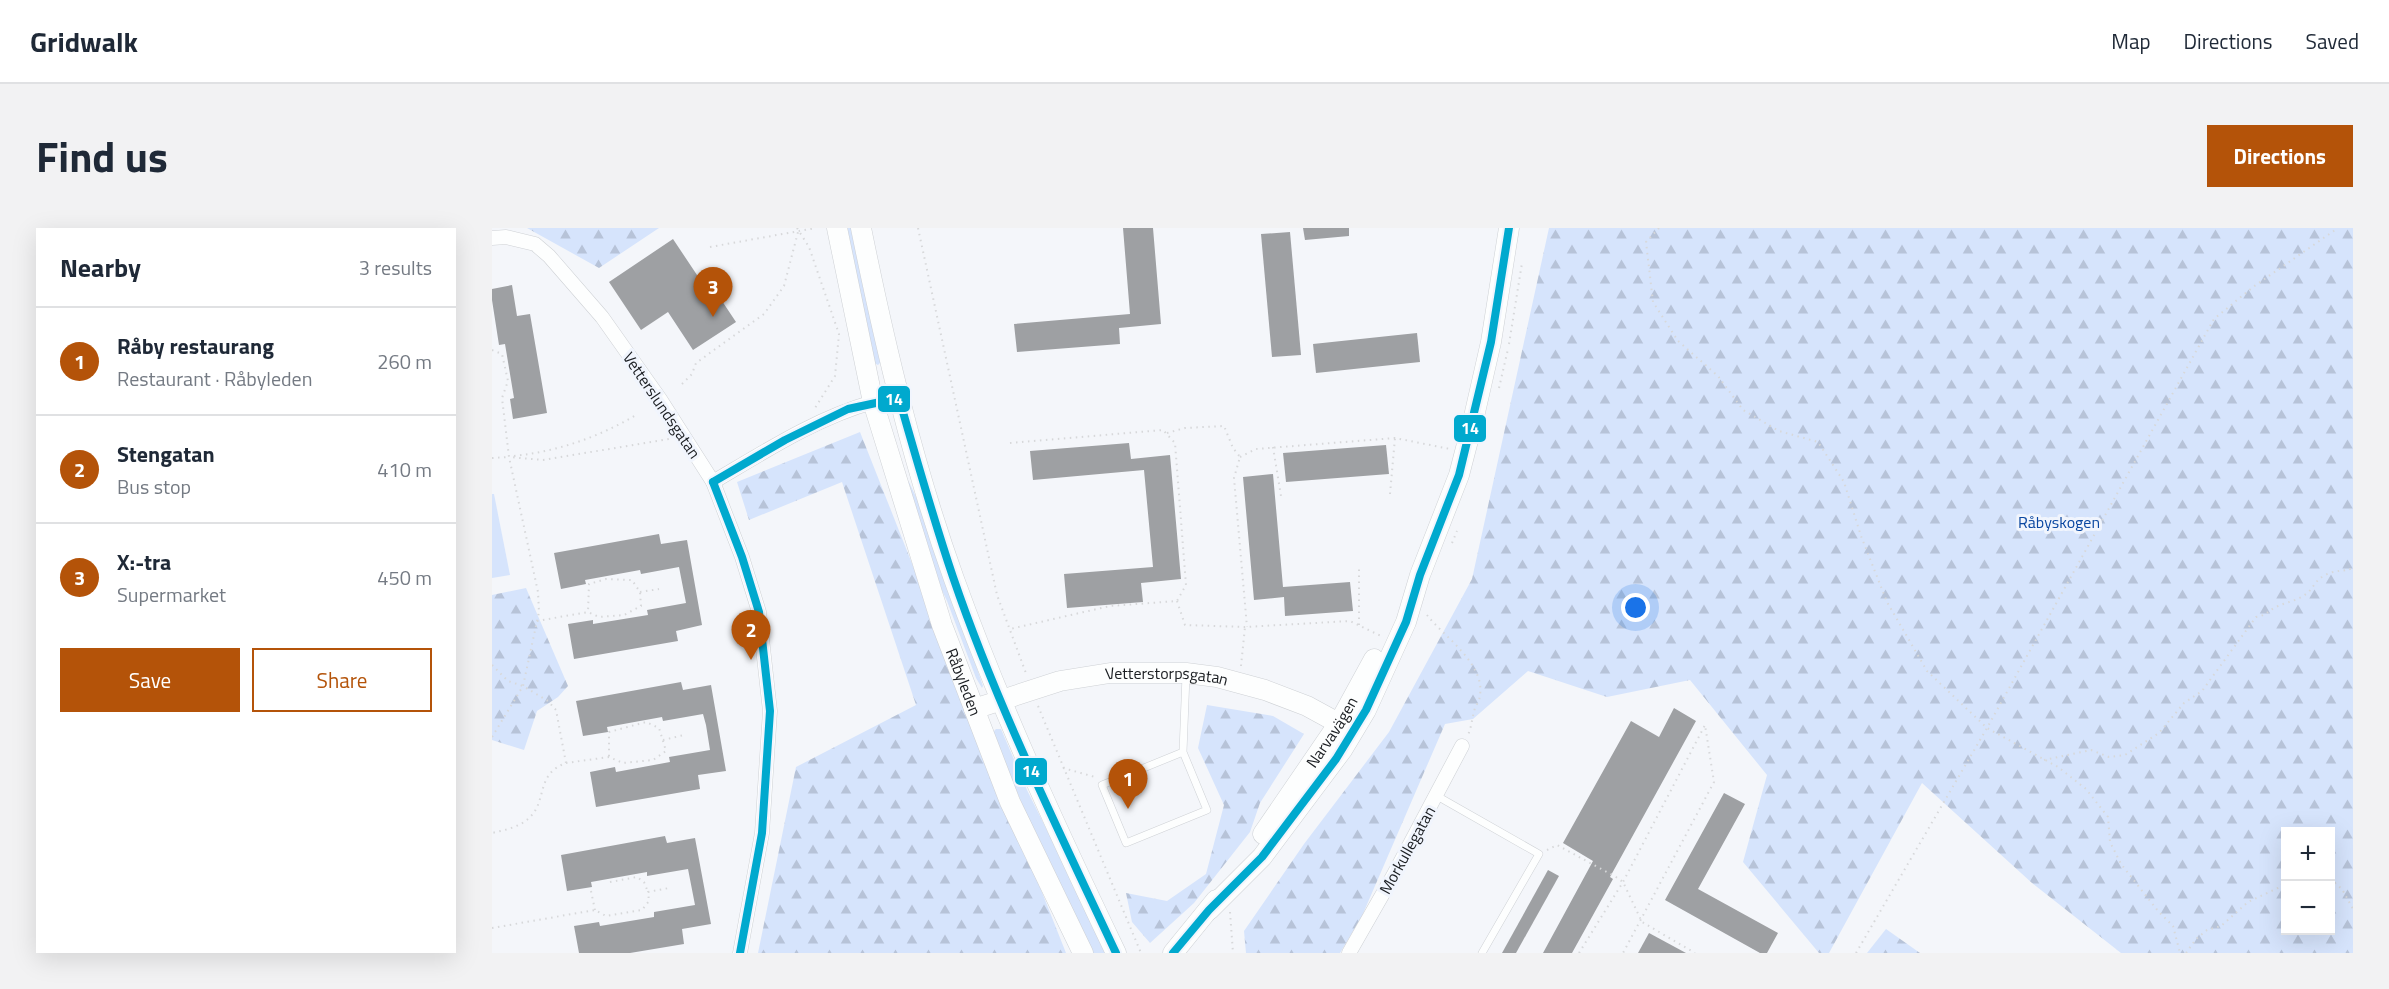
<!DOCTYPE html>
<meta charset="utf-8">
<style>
body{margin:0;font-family:"Titillium Web",sans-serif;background:#f2f2f3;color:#1f2937}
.controls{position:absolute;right:18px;bottom:18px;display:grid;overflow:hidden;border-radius:0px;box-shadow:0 6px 24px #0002}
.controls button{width:54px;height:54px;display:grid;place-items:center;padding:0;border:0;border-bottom:2px solid #e0e1e3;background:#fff;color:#1f2937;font:30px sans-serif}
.you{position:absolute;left:1144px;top:380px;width:21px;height:21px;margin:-15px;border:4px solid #fff;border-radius:50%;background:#1a73e8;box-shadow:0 0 0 9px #1a73e833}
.badge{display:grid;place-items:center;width:39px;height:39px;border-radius:50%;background:#b45309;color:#fff;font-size:20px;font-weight:700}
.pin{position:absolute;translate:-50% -50px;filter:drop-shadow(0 2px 3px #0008)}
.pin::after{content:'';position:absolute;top:32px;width:21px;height:18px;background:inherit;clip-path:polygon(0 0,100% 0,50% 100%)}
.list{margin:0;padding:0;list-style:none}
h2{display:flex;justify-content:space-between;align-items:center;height:78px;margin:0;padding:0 24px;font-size:26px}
h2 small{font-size:20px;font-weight:400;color:#747a83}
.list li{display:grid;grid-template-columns:39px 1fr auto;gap:18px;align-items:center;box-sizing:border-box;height:108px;padding:0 24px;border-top:2px solid #e0e1e3}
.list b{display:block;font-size:22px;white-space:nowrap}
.list p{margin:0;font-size:20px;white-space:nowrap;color:#747a83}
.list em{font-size:20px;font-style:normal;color:#747a83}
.actions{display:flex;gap:12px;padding:18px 24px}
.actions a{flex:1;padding:14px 0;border:2px solid #b45309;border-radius:0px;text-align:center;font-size:21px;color:#b45309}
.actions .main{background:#b45309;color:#fff}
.map{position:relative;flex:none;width:1861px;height:725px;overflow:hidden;border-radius:0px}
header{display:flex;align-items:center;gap:36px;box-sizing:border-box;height:84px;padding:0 30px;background:#fff;border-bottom:2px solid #e0e1e3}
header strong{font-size:28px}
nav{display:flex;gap:33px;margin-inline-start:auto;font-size:21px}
.intro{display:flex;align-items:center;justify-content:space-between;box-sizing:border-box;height:144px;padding:0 36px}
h1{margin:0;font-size:42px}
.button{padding:15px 27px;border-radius:0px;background:#b45309;color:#fff;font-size:21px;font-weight:700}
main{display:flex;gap:36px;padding:0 36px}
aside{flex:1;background:#fff;border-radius:0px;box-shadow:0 6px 24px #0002}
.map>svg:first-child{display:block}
.grass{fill:#d6e4fc}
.forest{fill:url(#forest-firs);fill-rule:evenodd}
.building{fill:#9ea0a3}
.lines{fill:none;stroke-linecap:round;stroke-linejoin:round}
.lane-casing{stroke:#ced1d5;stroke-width:8}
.street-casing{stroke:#ced1d5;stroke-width:15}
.secondary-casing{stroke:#ced1d5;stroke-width:21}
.path{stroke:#d7d8da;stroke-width:2;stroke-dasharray:1.5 4.5;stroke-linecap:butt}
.lane{stroke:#fdfefe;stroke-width:7}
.street{stroke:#fdfefe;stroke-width:14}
.secondary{stroke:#fdfefe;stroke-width:20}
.bus-1-casing{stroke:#f1f5fd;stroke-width:12}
.bus-1{stroke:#00a9ce;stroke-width:8}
.labels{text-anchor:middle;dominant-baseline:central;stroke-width:6;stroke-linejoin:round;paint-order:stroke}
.street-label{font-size:16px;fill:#1a1d21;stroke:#f1f5fd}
.park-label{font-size:16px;fill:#0a47a1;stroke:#f1f5fd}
.line-badge{stroke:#f1f5fd;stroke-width:2}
.badge-label{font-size:16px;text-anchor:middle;font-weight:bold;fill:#fff}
</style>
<header>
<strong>Gridwalk</strong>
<nav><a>Map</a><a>Directions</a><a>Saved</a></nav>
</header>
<div class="intro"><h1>Find us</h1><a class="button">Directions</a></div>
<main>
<aside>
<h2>Nearby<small>3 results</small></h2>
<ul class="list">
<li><span class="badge">1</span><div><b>Råby restaurang</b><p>Restaurant · Råbyleden</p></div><em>260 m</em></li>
<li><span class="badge">2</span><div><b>Stengatan</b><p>Bus stop</p></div><em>410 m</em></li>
<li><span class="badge">3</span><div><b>X:-tra</b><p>Supermarket</p></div><em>450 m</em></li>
</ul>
<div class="actions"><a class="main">Save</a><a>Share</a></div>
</aside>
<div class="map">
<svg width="1861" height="725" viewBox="0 0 1861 725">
<defs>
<pattern id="forest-firs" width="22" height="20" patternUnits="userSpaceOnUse" patternTransform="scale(1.5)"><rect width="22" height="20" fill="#d6e4fc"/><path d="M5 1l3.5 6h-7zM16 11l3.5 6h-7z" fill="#b7c3d8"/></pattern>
</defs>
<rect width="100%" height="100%" fill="#f4f6fa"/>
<g class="grass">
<path d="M354,0H361L389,134L386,137L382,135Z"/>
<path d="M413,253L417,254L431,284L491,458L490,460L484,450L455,373L441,344Z"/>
<path d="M0,266H2L18,347L0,350Z"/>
<path d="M504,501H509L535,562L616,725H601C565,652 529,580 501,504Z"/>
</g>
<g class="forest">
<path d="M35,0H167L107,40Z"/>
<path d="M1057,0H1861V725H1629L1540,655L1430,555L1337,725H1327L1251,634L1275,547L1198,452L1115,469L1036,443L981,491L953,496L870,688L848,725H754L752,703L812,616L897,504L980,351ZM1794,604H1838V702H1794Z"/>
<path d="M368,204L574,725H266L304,539L424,477L350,254L257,292L245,254Z"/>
<path d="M34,360L76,458L66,469L45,483L32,522L0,512V367Z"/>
<path d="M715,477L781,488L812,506L768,575L758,604L702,675L658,715L640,694L634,665L675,673L714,646L732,577L706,520Z"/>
<path d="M1394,701L1428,725H1375Z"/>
</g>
<g class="building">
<path d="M631,0H661L669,96L627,100L628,116L525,124L522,96L638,86Z"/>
<path d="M811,0H857V8L813,12Z"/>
<path d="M798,4L809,127L780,129L769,6Z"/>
<path d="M181,11L221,71L226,67L244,94L201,122L176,84L149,102L117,54Z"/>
<path d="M20,57L25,88L38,86L55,185L21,191L18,171L22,170L13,116L7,117L0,72V61Z"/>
<path d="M925,105L928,134L824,145L821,116Z"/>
<path d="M637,215L639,231L678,227L689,351L649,355L651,374L575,380L572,346L661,339L652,242L541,252L538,223Z"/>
<path d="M894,217L897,246L794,254L791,225Z"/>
<path d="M781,246L791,359L858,354L861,383L793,388L792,369L762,372L751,249Z"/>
<path d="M167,306L169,316L195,312L210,397L184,403L186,413L82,431L76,396L101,392V396L156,387L155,382L194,375L187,339L149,346L148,342L93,352L94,356L69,361L62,325Z"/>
<path d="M189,454L191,462L219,457L234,543L206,547L208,561L104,579L98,544L123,539L124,544L178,534L177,529L218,522L214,497L211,486L171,493L170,489L115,499L116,504L91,508L84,473Z"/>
<path d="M1182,480L1204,493L1118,649L1121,651L1080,725H1051L1101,633L1071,615L1139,493L1167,509Z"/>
<path d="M1232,565L1253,576L1206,661L1286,705L1275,725H1268L1173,672Z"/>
<path d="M173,608L175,615L203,610L219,696L190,701L192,716L138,725H87L82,698L107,694L108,698L162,689V684L203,677L196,641L155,648V644L99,654L100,659L75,663L69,627Z"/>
<path d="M1056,642L1067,648L1024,725H1010Z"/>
<path d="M1157,705L1194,725H1146Z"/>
</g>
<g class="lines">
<defs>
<g id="lane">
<path d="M691,524L715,582L634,615L610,557L691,524L694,447"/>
<path d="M945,568L1047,626L990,725"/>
</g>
<g id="street">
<path d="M0,10L14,9L43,16L57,28L110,89L168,171L221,254L250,329L267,384L278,483L270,605L248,725"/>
<path d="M221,254C272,224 324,190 381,174"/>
<path d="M857,725L901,648L970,518"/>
</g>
<g id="secondary">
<path id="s1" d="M345,0L381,174L450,397L518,574L591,725"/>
<path d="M369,0C393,118 421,237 462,351C508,479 565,602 624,725"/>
<path id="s2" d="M482,481L568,453L618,445H694L725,449L773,462L815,478L859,502"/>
<path id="s3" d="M771,606L847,495L882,431"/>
<path d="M717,682L770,629L850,522L874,482L914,394L928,347L967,247L981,193L999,114L1017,0"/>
<path d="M681,725L724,672"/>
</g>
</defs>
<use href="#lane" class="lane-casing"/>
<use href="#street" class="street-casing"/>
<use href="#secondary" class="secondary-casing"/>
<g class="path">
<path d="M305,0L317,19L347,106L343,148L323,180"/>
<path d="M426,0L505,367L535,448"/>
<path d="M1167,0L1154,14L1161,74L1186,113L1226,148L1251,182L1287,203L1326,214L1352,254L1369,308L1395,374L1435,443L1495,500L1566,539L1594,561L1616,589L1618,614L1629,636L1666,683L1681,698L1688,725"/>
<path d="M218,19L324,0"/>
<path d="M1017,116L1030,35"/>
<path d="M0,122L10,126L16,153L10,170L17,229L51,232L177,211"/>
<path d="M190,156L200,146L204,135L272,86L292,58L306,4"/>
<path d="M1007,160L1016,121"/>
<path d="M675,205L693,200L732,198L741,220L748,229L742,250L755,399"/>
<path d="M518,215L671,202L683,215L694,357L685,373L618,378L518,401"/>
<path d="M781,219L789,268"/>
<path d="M22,228C67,223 107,209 146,186"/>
<path d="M748,229L764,221L903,210L958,221"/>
<path d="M0,230L16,229"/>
<path d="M898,266L903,210"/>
<path d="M960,315L965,303"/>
<path d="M148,364L167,361"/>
<path d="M685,373L693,397L753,399L858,393L889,408"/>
<path d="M935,387C951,408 993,435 988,467C988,471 985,476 983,480C980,489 980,498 976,507"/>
<path d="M45,393L96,384L107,389L132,387L149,378L148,364L140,352L114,351L97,356L96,384"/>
<path d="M867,397V337"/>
<path d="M0,437L16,453L31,458L56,473L64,482L74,535C44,546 55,571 39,588C29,599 13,602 0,605"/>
<path d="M749,438L753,399"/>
<path d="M546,478L649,725"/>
<path d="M0,509L31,458L47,384L46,364L17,229"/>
<path d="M171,512L192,507"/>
<path d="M1552,532L1599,522L1617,529L1633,527L1667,505L1692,475L1710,463L1764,389C1776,387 1775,383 1784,379C1794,374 1805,373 1814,366C1821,361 1823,353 1830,349C1844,340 1850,345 1861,340"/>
<path d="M74,535L117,529L131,535L161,532L174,523L167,500L154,494L117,504V529"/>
<path d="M571,540L603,549"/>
<path d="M1055,622L1065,617L1124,649L1131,654L1150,694L1203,725"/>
<path d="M1838,651L1850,661L1861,681"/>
<path d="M118,654L145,649L152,654L156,664"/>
<path d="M99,663L103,682"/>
<path d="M738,684L741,725"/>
<path d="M0,700L103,682L114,688L150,682L157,673L156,664L177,660"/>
<path d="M1087,725L1131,654L1213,497L1222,554L1131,725"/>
<path d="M1364,725L1495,500L1722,91L1761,59L1846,0"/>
<path d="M1694,725L1704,711L1715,702L1729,698L1756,674L1788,659L1794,650"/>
</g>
<use href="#lane" class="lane"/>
<use href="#street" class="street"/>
<use href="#secondary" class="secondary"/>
<defs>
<g id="bus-1">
<path d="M221,254L293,212L356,181L407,170C424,230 441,290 461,349C505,478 566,601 624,725"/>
<path d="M221,254L250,329L267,384L278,483L270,605L248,725"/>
<path d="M681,725L717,682L770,629L844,531L874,482L914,394L928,347L967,247L999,114L1017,0"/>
</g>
</defs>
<use href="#bus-1" class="bus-1-casing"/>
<use href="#bus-1" class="bus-1"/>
</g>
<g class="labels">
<g class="street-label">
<text transform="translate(170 177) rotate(56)">Vetterslundsgatan</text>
<text stroke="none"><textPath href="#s2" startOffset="198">Vetterstorpsgatan</textPath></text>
<text stroke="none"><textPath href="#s1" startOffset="472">Råbyleden</textPath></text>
<text stroke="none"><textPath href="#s3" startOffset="123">Narvavägen</textPath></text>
<text transform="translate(915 622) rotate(-61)">Morkullegatan</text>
</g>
<g class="park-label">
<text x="1567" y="294">Råbyskogen</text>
</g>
</g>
<g class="line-badge">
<rect x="385" y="157" width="34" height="28" rx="6" fill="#00a9ce"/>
<rect x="961" y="186" width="34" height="29" rx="6" fill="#00a9ce"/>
<rect x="522" y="529" width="34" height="29" rx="6" fill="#00a9ce"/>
</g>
<g class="badge-label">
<text x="402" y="177">14</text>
<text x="978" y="206">14</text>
<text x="539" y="549">14</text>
</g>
</svg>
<div class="controls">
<button>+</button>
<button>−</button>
</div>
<div class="you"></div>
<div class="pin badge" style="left:636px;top:581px">1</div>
<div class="pin badge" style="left:259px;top:432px">2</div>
<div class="pin badge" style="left:221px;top:89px">3</div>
</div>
</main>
